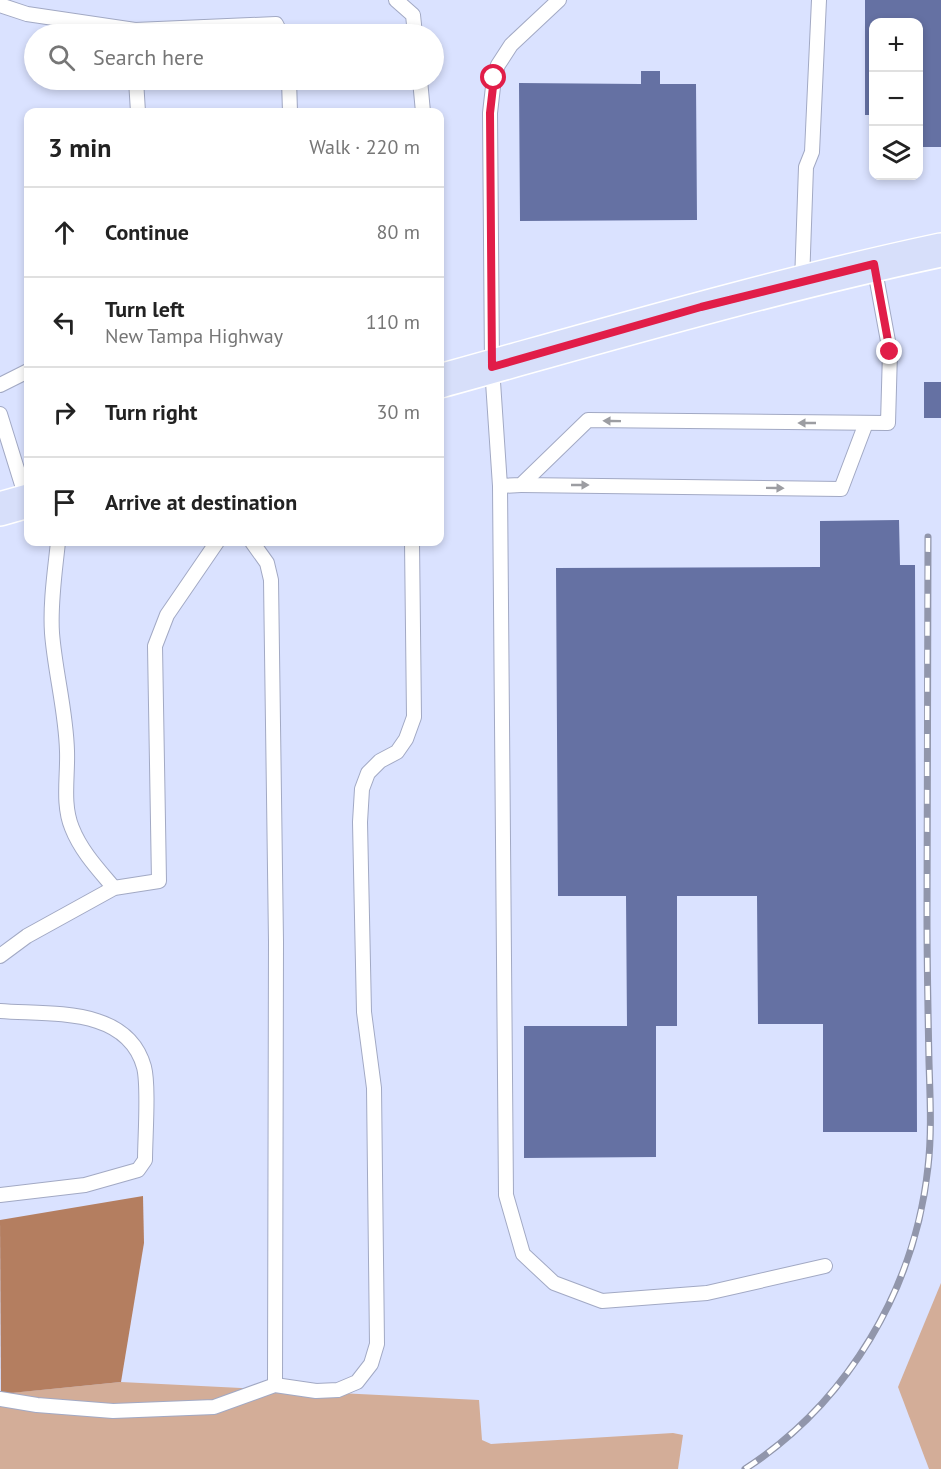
<!DOCTYPE html>
<meta charset="utf-8">
<style>
body{margin:0;font-family:"PT Sans",sans-serif;background:#f6f6f6;color:#222}
.controls{position:absolute;right:18px;top:18px;display:grid;overflow:hidden;border-radius:12px;box-shadow:0 3px 9px #0003}
.controls button{width:54px;height:54px;display:grid;place-items:center;padding:0;border:0;border-bottom:2px solid #e0e0e0;background:#fff;color:#222;font:30px sans-serif}
.stop{position:absolute;width:18px;height:18px;margin:-14px;border:4px solid #e11d48;border-radius:50%;background:#fff}
.stop.end{background:#e11d48;border-color:#fff;box-shadow:0 2px 6px #0008}
.list{margin:0;padding:0;list-style:none}
h2{display:flex;justify-content:space-between;align-items:center;height:78px;margin:0;padding:0 24px;font-size:26px}
h2 small{font-size:20px;font-weight:400;color:#767676}
.list li{display:grid;grid-template-columns:39px 1fr auto;gap:18px;align-items:center;box-sizing:border-box;height:90px;padding:0 24px;border-top:2px solid #e0e0e0}
.list b{display:block;font-size:22px;white-space:nowrap}
.list p{margin:0;font-size:20px;white-space:nowrap;color:#767676}
.list em{font-size:20px;font-style:normal;color:#767676}
.icon{flex:none;width:33px;height:33px;fill:none;stroke:currentColor;stroke-width:2;stroke-linecap:round;stroke-linejoin:round}
.map{position:relative;flex:none;width:941px;height:1469px;overflow:hidden}
.search{position:absolute;background:#fff;box-shadow:0 3px 9px #0003;left:24px;top:24px;width:420px;height:66px;display:flex;align-items:center;gap:15px;box-sizing:border-box;padding:0 21px;border-radius:33px;color:#767676;font-size:22px}
.panel{position:absolute;background:#fff;box-shadow:0 3px 9px #0003;left:24px;top:108px;width:420px;height:438px;border-radius:12px}
.map>svg:first-child{display:block}
.green{fill:#d3ad98}
.water{fill:#b47e60}
.building{fill:#6571a3}
.lines{fill:none;stroke-linecap:round;stroke-linejoin:round}
.service-casing{stroke:#a2a9c4;stroke-width:16}
.primary-casing{stroke:#fff;stroke-width:36}
.service{stroke:#fff;stroke-width:14}
.primary{stroke:#d7dffa;stroke-width:33}
.rail-casing{stroke:#9196ab;stroke-width:7}
.rail{stroke:#fff;stroke-width:4.5;stroke-dasharray:14;stroke-linecap:butt}
.oneway{fill:#9c9da2}
.route{stroke:#e11d48;stroke-width:8}
</style>
<div class="map">
<svg width="941" height="1469" viewBox="0 0 941 1469">
<rect width="100%" height="100%" fill="#dae2ff"/>
<g class="green">
<path d="M941,1283V1469H929L898,1387Z"/>
<path d="M121,1382L479,1400L482,1440L491,1444L673,1433L683,1435L678,1469H0V1394Z"/>
</g>
<path class="water" d="M143,1196L144,1243L121,1382L1,1394L0,1220Z"/>
<g class="building">
<path d="M865,0H941V147H918V22H874V115H865Z"/>
<path d="M641,71H660V84H696L697,220L520,221L519,83L641,84Z"/>
<rect x="924" y="382" width="17" height="36"/>
<path d="M899,520L900,565H915L917,1132H823V1024H758L757,896H677V1026H656V1157L524,1158V1026H627L626,896H558L556,568L820,567V521Z"/>
</g>
<g class="lines">
<defs>
<g id="service">
<path d="M396,0L413,15L415,34"/>
<path d="M559,0L511,45L498,65L494,78L490,113L492,367L500,486L521,485L588,420L888,423L890,352L874,265"/>
<path d="M0,5L27,14L135,30L276,24L281,34"/>
<path d="M136,80L138,112"/>
<path d="M289,80L290,112"/>
<path d="M420,80L423,112"/>
<path d="M802,282L806,167L812,152L819,0"/>
<path d="M0,385L28,371"/>
<path d="M0,414L27,501"/>
<path d="M521,485L841,489L866,423"/>
<path d="M500,486L506,1195L523,1254L554,1283L602,1301L707,1293L825,1266"/>
<path d="M58,542C55,571 50,603 52,633C55,672 66,711 67,751C68,776 62,804 72,828C81,851 98,869 114,888"/>
<path d="M252,542L267,563L271,580L276,941L275,1385"/>
<path d="M0,956L27,936L114,888L159,881L155,646L167,615L217,542"/>
<path d="M0,1011C50,1015 127,1006 144,1067C149,1086 145,1138 145,1160L138,1170L85,1185L0,1195"/>
<path d="M0,1399L37,1405L113,1411L214,1407L275,1385L316,1391L338,1390L357,1382L371,1364L377,1344L374,1088L364,1012L360,822L362,789L368,773L380,761L397,752L406,739L414,717L412,542"/>
</g>
<g id="primary">
<path d="M440,381C606,335 772,286 941,250"/>
<path d="M0,509L28,501"/>
</g>
</defs>
<use href="#service" class="service-casing"/>
<use href="#primary" class="primary-casing"/>
<use href="#service" class="service"/>
<use href="#primary" class="primary"/>
<defs>
<path id="rail" d="M745,1469C848,1402 915,1289 928,1167C932,1132 930,1097 929,1062C928,1014 927,965 927,917C927,790 927,663 928,537"/>
</defs>
<use href="#rail" class="rail-casing"/>
<use href="#rail" class="rail"/>
</g>
<defs><path id="oneway-solid" d="M-6-.8H1V-3.2L6.5 0L1 3.2V.8H-6Z" transform="scale(1.5)"/></defs>
<g class="oneway">
<use href="#oneway-solid" transform="translate(612 421) rotate(-179)"/>
<use href="#oneway-solid" transform="translate(807 423) rotate(-180)"/>
<use href="#oneway-solid" transform="translate(580 485)"/>
<use href="#oneway-solid" transform="translate(775 488) rotate(1)"/>
</g>
<g class="lines">
<path class="route" d="M494,78L490,113L492,367L701,307L874,264L890,352"/>
</g>
</svg>
<div class="controls">
<button>+</button>
<button>−</button>
<button><svg class="icon" aria-label="layers" viewBox="0 0 24 24"><path d="M12 4l9 5-9 5-9-5zM3 14l9 5 9-5"/></svg></button>
</div>
<div class="stop" style="left:494px;top:78px"></div>
<div class="stop end" style="left:890px;top:352px"></div>
<div class="search"><svg class="icon" aria-label="search" viewBox="0 0 24 24"><circle cx="10" cy="10" r="6"/><path d="M15 15l6 6"/></svg>Search here</div>
<section class="panel">
<h2>3 min<small>Walk · 220 m</small></h2>
<ul class="list">
<li><svg class="icon" aria-label="ahead" viewBox="0 0 24 24"><path d="M12 20V5M6 11l6-6 6 6"/></svg><div><b>Continue</b></div><em>80 m</em></li>
<li><svg class="icon" aria-label="left" viewBox="0 0 24 24"><path d="M17 20v-9H6M10 6l-5 5 5 5"/></svg><div><b>Turn left</b><p>New Tampa Highway</p></div><em>110 m</em></li>
<li><svg class="icon" aria-label="right" viewBox="0 0 24 24"><path d="M7 20v-9h11M14 6l5 5-5 5"/></svg><div><b>Turn right</b></div><em>30 m</em></li>
<li><svg class="icon" aria-label="arrive" viewBox="0 0 24 24"><path d="M6 21V4h12l-3 4 3 4H6"/></svg><div><b>Arrive at destination</b></div></li>
</ul>
</section>
</div>
